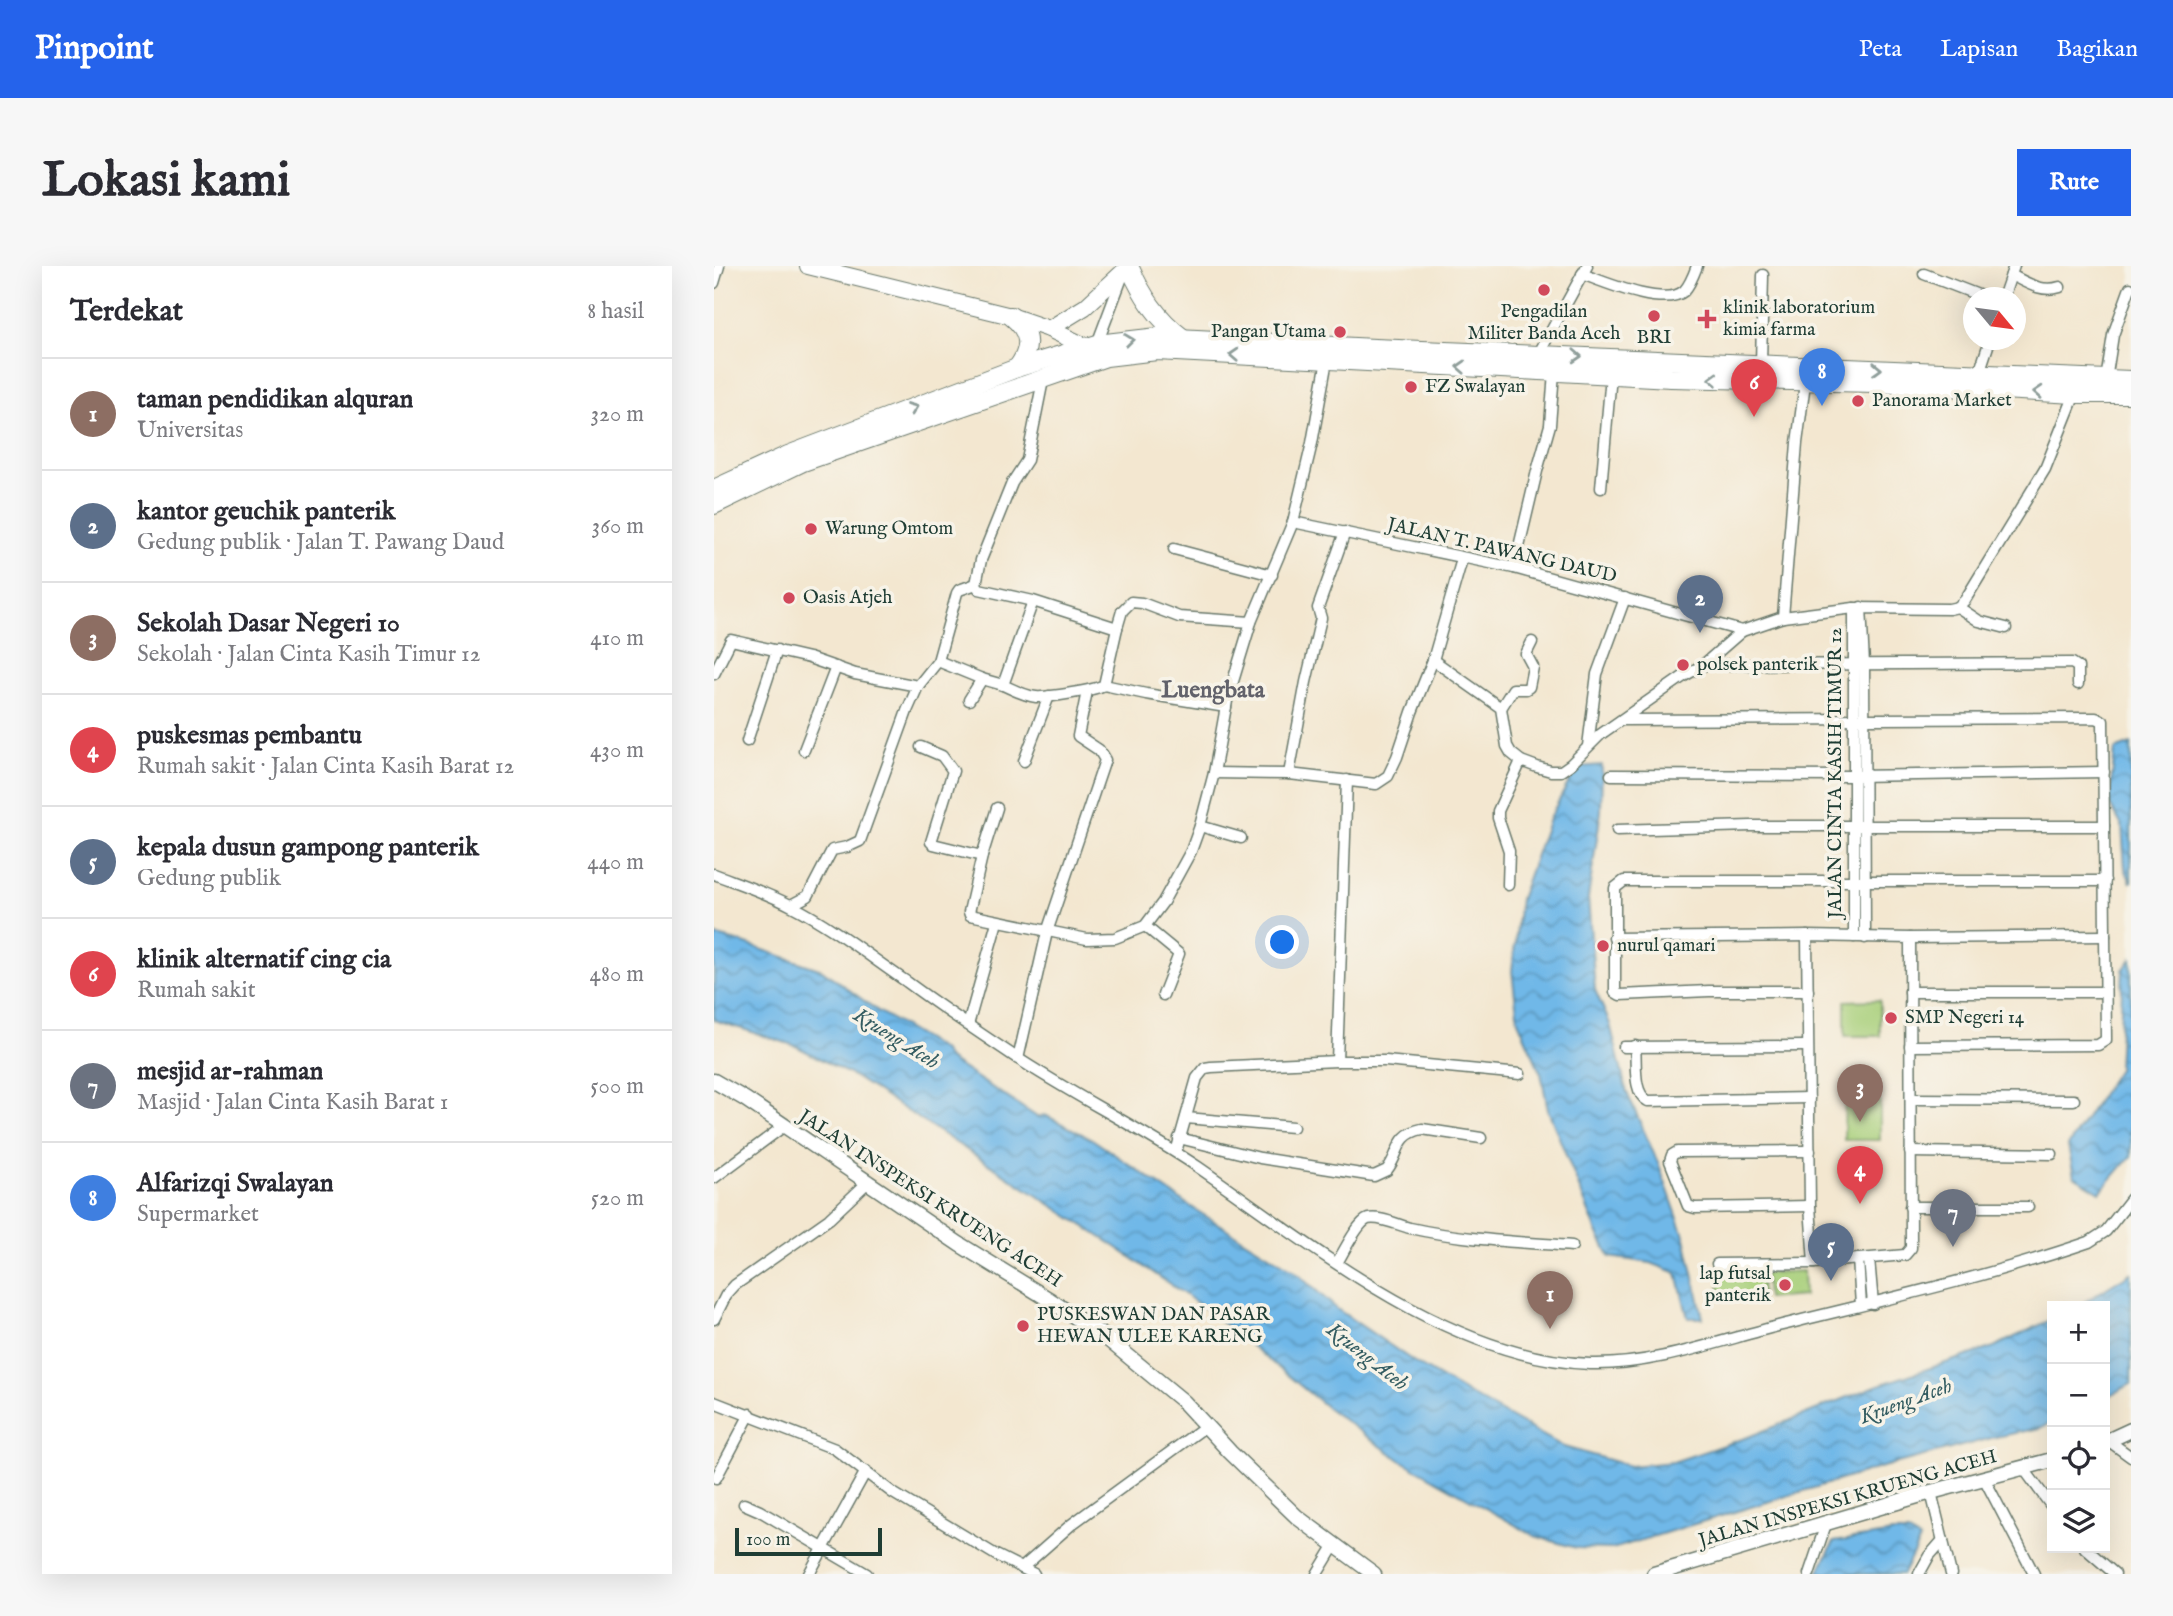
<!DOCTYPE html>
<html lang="id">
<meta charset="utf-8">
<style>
body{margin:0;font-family:"IM FELL English",serif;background:#f7f7f7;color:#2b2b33}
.controls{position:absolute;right:21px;bottom:21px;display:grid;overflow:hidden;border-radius:0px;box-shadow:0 7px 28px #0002}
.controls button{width:63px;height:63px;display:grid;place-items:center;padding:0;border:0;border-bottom:2px solid #e1e1e2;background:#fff;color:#2b2b33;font:35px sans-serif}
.compass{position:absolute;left:1249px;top:21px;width:63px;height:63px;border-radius:50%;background:#fff;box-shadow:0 7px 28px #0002;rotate:119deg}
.scale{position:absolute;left:21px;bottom:18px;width:147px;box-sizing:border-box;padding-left:7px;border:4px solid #1f3d34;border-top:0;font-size:19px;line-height:24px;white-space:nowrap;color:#1f3d34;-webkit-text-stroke:5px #f7f3e8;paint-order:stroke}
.you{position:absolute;left:569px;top:677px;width:24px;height:24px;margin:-18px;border:5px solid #fff;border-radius:50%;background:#1a73e8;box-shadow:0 0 0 10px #1a73e833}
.badge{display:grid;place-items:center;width:46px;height:46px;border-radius:50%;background:#2563eb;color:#fff;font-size:23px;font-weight:700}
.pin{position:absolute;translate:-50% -58px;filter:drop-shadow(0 2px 4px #0008)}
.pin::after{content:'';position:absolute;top:37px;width:24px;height:21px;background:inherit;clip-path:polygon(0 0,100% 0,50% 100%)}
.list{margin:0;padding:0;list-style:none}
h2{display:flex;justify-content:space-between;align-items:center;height:91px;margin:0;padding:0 28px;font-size:30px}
h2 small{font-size:23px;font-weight:400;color:#7c7c81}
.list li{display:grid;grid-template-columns:46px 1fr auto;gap:21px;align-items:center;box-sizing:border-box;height:112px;padding:0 28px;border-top:2px solid #e1e1e2}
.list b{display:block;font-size:26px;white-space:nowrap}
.list p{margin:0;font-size:23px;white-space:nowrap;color:#7c7c81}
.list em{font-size:23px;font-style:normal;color:#7c7c81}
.icon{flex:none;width:38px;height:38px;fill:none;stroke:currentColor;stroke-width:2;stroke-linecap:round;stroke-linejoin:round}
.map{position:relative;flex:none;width:1417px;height:1308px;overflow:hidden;border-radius:0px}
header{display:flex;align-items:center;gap:42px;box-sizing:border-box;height:98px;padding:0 35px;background:#2563eb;color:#fff}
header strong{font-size:33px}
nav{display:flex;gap:38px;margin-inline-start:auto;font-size:24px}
.intro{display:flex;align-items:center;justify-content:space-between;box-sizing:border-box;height:168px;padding:0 42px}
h1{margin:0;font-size:49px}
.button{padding:18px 32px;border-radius:0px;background:#2563eb;color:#fff;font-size:24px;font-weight:700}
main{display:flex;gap:42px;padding:0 42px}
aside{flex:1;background:#fff;border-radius:0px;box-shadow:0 7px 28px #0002}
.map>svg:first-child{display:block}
.pitch{fill:#a7cf79;stroke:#638656;stroke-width:2}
.water{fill:url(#water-waves);stroke:#487a8e;stroke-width:2}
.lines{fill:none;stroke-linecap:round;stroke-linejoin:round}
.minor-casing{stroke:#69786b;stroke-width:13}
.tertiary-casing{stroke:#69786b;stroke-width:17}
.secondary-casing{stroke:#69786b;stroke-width:18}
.trunk-casing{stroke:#69786b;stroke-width:20}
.minor{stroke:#fff;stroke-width:10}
.tertiary{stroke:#fff;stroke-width:14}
.secondary{stroke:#fff;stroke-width:16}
.trunk{stroke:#fff;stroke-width:18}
.oneway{stroke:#8f9e9a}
.poi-dot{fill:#d1495b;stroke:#f7f3e8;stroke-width:2.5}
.labels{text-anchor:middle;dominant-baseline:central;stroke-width:7;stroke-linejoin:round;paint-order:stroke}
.poi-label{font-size:19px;fill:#1f3d34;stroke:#f7f3e8;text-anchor:start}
.street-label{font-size:19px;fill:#1f3d34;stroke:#f7f3e8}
.water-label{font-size:21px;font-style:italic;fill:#335c61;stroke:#f7f3e8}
.quarter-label{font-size:23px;font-weight:bold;fill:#62626b;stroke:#f7f3e8}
</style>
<header>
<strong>Pinpoint</strong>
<nav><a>Peta</a><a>Lapisan</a><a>Bagikan</a></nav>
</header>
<div class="intro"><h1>Lokasi kami</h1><a class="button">Rute</a></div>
<main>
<aside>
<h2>Terdekat<small>8 hasil</small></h2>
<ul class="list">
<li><span class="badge" style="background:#8d6e63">1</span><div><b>taman pendidikan alquran</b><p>Universitas</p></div><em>320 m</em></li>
<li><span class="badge" style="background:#5c6f8a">2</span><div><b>kantor geuchik panterik</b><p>Gedung publik · Jalan T. Pawang Daud</p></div><em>360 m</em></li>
<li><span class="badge" style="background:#8d6e63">3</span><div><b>Sekolah Dasar Negeri 10</b><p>Sekolah · Jalan Cinta Kasih Timur 12</p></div><em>410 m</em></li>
<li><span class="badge" style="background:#e0444e">4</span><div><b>puskesmas pembantu</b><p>Rumah sakit · Jalan Cinta Kasih Barat 12</p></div><em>430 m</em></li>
<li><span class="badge" style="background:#5c6f8a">5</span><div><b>kepala dusun gampong panterik</b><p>Gedung publik</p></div><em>440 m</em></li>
<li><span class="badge" style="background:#e0444e">6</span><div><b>klinik alternatif cing cia</b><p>Rumah sakit</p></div><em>480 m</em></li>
<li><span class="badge" style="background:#6b7280">7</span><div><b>mesjid ar-rahman</b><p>Masjid · Jalan Cinta Kasih Barat 1</p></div><em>500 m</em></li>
<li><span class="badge" style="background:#3f7fe0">8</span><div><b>Alfarizqi Swalayan</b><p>Supermarket</p></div><em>520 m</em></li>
</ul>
</aside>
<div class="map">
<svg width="1417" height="1308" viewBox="0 0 1417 1308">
<defs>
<pattern id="water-waves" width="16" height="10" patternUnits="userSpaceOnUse" patternTransform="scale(1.75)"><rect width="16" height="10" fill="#70b8e8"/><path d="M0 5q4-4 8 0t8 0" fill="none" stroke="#5b97bd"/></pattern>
</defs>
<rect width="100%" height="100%" fill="#f7f3e8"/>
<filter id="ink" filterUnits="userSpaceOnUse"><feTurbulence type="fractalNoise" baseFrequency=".0143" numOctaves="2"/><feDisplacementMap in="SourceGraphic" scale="14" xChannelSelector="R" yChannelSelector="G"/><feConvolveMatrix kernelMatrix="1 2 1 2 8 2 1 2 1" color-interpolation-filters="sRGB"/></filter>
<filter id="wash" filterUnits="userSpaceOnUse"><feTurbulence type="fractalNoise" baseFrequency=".00686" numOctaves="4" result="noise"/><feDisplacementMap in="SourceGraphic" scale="28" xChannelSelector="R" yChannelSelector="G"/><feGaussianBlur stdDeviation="1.57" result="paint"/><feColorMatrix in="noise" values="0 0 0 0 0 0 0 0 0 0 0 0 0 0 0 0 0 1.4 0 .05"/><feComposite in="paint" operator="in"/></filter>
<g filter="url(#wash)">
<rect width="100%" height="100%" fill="#f3e7d0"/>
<g class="pitch">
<path d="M1166,734V770H1131V735Z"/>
<path d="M1131,834H1166V874H1130Z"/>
<path d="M1089,1005L1090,1030L1053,1033L1051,1007Z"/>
<path d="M1047,1009L1048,1032L1006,1034L1005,1011Z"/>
</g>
<g class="water">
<path d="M1417,478V617L1411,602L1408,560L1395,537L1401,484Z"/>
<path d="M888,499L887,545L874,632L881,724L896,758L913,827L945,899L971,972L989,1052H974L963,1007L937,997L896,991L883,966L834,844L827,807L804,755L798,705L806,633L835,553L863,501Z"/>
<path d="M0,669L23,675L108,704L164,745L228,784L233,792L323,851L331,849L378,873L485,946L579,1004L623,1043L702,1097L751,1126L850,1181L916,1200L959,1196L1034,1171L1162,1120L1280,1081L1338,1053V1156L1326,1162L1281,1171L1172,1200L898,1283L862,1282L821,1270L686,1194L615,1143L492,1043L402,981L141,811L82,780L0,754Z"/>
<path d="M1417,693V890L1386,926L1360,910L1354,880L1404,803L1409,704Z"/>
<path d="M1417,1007V1118L1391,1132V1040H1364Z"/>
<path d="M1179,1267H1194L1206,1274L1189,1308H1103L1120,1276Z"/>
</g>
</g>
<g filter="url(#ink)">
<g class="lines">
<defs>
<g id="minor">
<path d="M868,8C890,16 950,42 970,25C976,19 980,8 983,0"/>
<path d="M1210,8L1272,32"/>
<path d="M1297,9C1313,17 1328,27 1346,21"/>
<path d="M0,17L5,0"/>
<path d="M1289,32L1300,0"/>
<path d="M383,78L409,9"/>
<path d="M824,89L873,0"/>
<path d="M1047,98L1049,9"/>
<path d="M1265,107L1276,74"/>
<path d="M1392,114L1399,69L1416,22"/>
<path d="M887,222L897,109"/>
<path d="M579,256L800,302L1028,365L1069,351L1140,342L1235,343L1244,341L1251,334L1331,203L1361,128"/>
<path d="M460,283L558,309"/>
<path d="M800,302L823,205L836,159L840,106"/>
<path d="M262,318L265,323L319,335L403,362L390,419C382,424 332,432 322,431C311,430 300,424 289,419L319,335"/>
<path d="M262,318L267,294L298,217L313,194L329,114"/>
<path d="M1147,341L1150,398L1151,672"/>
<path d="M1244,341L1265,355L1292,362"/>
<path d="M1140,342V671"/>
<path d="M1069,351L1083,177L1091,117"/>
<path d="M403,362L408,345L417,336L428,337L465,351L537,356"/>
<path d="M719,394L787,442L793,480L797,487L807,495L823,501L837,505H847L857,498L887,468L970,410L989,399L1028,365"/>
<path d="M224,395L243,327L245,324L262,318"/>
<path d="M989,399L1358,397L1364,401V418"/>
<path d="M0,408L17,374L95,392L141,408L204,420"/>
<path d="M390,419L432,428L512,441"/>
<path d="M255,434L268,413L289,419"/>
<path d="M787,442L799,423H812L815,421L819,401L812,388L818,376"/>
<path d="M908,454L1382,452L1389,455L1392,774L1384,779L1196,780"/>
<path d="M33,475L63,384"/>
<path d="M874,480L883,408L911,332"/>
<path d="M207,481L228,490L239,505L217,576L219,578L268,590"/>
<path d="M90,484L122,401"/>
<path d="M310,495L335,430"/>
<path d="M500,507L575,508L662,518L674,510L683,491L698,446L719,394L748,293"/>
<path d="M575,508L592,416L607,352L604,342L631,266"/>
<path d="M897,509L1141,510L1390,506"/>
<path d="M283,542L268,590L255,646L256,649L373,673L401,672L431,660L449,636L477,585L486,560L500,507L513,435L537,356L579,256L598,177L613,94"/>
<path d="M486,560L527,572"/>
<path d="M903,564L1037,560H1390"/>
<path d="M0,608C26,618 53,627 78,640C119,661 155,690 193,716C228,742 264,766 300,790C360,830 425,861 484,901C597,979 734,1093 876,1098C938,1100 1005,1075 1064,1060C1168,1034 1273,1011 1375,976L1392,965L1417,933"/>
<path d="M794,619L795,585L784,552V545L807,495"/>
<path d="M77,639L94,630L118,584L133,581L146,575L193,445L204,420L224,395L268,413"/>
<path d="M431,660L465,688L449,729"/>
<path d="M1093,670L1196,672L1197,982L1191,989L1100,997L1096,940Z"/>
<path d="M900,672L1093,670"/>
<path d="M1196,672L1391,670"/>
<path d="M1094,725H995L906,729L901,726V622L910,615H1391"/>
<path d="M1196,726H1391"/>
<path d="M254,759L283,656"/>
<path d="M921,780C923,796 918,827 934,835L1095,832"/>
<path d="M910,781L1093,780"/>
<path d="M304,793L333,666L391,494L385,484L364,470L373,425"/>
<path d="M623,795L633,514"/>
<path d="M1197,833L1360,834"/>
<path d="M472,852L579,861"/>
<path d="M465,872L546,892L660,910L673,904C687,886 681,869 708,863L767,872"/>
<path d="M1096,885L963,886L958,889L956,895L974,940L981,942L1096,940"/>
<path d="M462,886L483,812L491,802L497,801L623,795H672L806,808"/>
<path d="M1196,886L1338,888"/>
<path d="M0,912L70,860"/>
<path d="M1196,941H1314"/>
<path d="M1144,993L1147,1039"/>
<path d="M1155,993L1159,1038"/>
<path d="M623,997C629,987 644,956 654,953C666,950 684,959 696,962C749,974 805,976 858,980"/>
<path d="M1003,998L1100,997"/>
<path d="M0,1053L12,1029L21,1019L115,953L154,916"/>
<path d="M0,1136L121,1183L179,1227L282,1289L320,1308"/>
<path d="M1395,1175L1417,1191"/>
<path d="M1310,1203L1338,1241"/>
<path d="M2,1212L36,1148"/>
<path d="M1271,1214L1320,1308"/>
<path d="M1217,1226L1237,1308"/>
<path d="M30,1238L46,1245L153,1308"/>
<path d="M1371,1282L1401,1308"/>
<path d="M308,1302L358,1258L492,1160"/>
<path d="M95,1308L152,1205"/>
<path d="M603,1308L620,1280"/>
<path d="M1095,1308L1112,1258"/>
<path d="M1205,1308L1215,1290L1229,1274"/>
</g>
<g id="tertiary">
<path d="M0,815L31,833L245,978L336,1034L391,1071L470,1136L516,1186L583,1251L660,1308"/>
<path d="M1391,1176L1417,1164"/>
<path d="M940,1308L1217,1226L1338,1194"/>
</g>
<g id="secondary">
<path d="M94,0L297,50L335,63L373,81"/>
<path d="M335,63L371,41L411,4"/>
</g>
<g id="trunk">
<path d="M415,0C428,29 443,53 469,72"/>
<path d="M297,50C317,66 318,82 303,102"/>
<path d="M0,223L74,189L303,102L383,78L444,71L661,82L1417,114"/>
<path d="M0,239L89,196L126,183L392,91L443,85L957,112L1161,117L1361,128H1417"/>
</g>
</defs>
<use href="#minor" class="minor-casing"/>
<use href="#tertiary" class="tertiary-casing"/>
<use href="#secondary" class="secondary-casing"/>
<use href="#trunk" class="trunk-casing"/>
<use href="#minor" class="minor"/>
<use href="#tertiary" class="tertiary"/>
<use href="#secondary" class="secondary"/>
<use href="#trunk" class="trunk"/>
</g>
<defs><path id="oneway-chevron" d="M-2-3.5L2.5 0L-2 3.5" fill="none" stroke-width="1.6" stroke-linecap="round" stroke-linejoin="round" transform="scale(1.75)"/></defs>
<g class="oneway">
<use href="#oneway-chevron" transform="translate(415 74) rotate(-7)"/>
<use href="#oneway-chevron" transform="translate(520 89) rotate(-177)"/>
<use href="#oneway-chevron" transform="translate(863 90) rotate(3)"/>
<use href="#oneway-chevron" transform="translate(747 101) rotate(-177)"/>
<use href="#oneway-chevron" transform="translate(1163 103) rotate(2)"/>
<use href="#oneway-chevron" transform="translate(999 113) rotate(-178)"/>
<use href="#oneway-chevron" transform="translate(1324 126) rotate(-176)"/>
<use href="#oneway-chevron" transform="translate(199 142) rotate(-21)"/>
</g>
</g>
<g class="poi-dot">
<circle cx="830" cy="24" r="7"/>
<circle cx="940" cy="50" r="7"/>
<path d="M989.5 42.5h7v7h7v7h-7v7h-7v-7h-7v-7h7z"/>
<circle cx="626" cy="66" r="7"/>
<circle cx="697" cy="121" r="7"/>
<circle cx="1144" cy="135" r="7"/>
<circle cx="97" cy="263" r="7"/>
<circle cx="75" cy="332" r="7"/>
<circle cx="969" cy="399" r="7"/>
<circle cx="889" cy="680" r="7"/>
<circle cx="1177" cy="752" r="7"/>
<circle cx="1071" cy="1019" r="7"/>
<circle cx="309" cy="1060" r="7"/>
</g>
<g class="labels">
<g class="poi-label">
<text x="1009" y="42">klinik laboratorium<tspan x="1009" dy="22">kimia farma</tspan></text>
<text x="830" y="46" text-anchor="middle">Pengadilan<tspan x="830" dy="22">Militer Banda Aceh</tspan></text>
<text x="612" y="66" text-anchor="end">Pangan Utama</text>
<text x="940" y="72" text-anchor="middle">BRI</text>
<text x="711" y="121">FZ Swalayan</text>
<text x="1158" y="135">Panorama Market</text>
<text x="111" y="263">Warung Omtom</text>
<text x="89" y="332">Oasis Atjeh</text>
<text x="983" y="399">polsek panterik</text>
<text x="903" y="680">nurul qamari</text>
<text x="1191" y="752">SMP Negeri 14</text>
<text x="1057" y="1008" text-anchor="end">lap futsal<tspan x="1057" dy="22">panterik</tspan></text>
<text x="323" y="1049">PUSKESWAN DAN PASAR<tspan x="323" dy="22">HEWAN ULEE KARENG</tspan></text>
</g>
<g class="street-label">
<text transform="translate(788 285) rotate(13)">JALAN T. PAWANG DAUD</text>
<text transform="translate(1122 507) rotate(-90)">JALAN CINTA KASIH TIMUR 12</text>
<text transform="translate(216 933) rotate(33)">JALAN INSPEKSI KRUENG ACEH</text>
<text transform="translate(1134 1233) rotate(-16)">JALAN INSPEKSI KRUENG ACEH</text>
</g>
<g class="water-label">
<text transform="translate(182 773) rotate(32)">Krueng Aceh</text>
<text transform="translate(653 1091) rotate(38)">Krueng Aceh</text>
<text transform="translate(1192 1136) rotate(-20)">Krueng Aceh</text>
</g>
<g class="quarter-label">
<text x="499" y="424">Luengbata</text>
</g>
</g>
</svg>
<div class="controls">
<button>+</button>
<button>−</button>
<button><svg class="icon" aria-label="locate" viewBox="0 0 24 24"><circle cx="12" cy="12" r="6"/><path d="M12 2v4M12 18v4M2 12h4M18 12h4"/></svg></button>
<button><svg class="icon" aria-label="layers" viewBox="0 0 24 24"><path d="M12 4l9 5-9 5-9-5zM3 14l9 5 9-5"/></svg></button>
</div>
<svg class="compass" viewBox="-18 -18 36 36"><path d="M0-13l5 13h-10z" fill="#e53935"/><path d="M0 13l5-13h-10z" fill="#7c7c81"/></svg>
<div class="scale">100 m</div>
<div class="you"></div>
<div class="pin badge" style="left:836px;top:1063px;background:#8d6e63">1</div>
<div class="pin badge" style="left:986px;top:367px;background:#5c6f8a">2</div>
<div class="pin badge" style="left:1146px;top:856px;background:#8d6e63">3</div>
<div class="pin badge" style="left:1146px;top:938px;background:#e0444e">4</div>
<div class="pin badge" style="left:1117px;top:1015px;background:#5c6f8a">5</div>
<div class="pin badge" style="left:1040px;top:151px;background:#e0444e">6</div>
<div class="pin badge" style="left:1239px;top:981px;background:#6b7280">7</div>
<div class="pin badge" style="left:1108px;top:140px;background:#3f7fe0">8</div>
</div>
</main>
